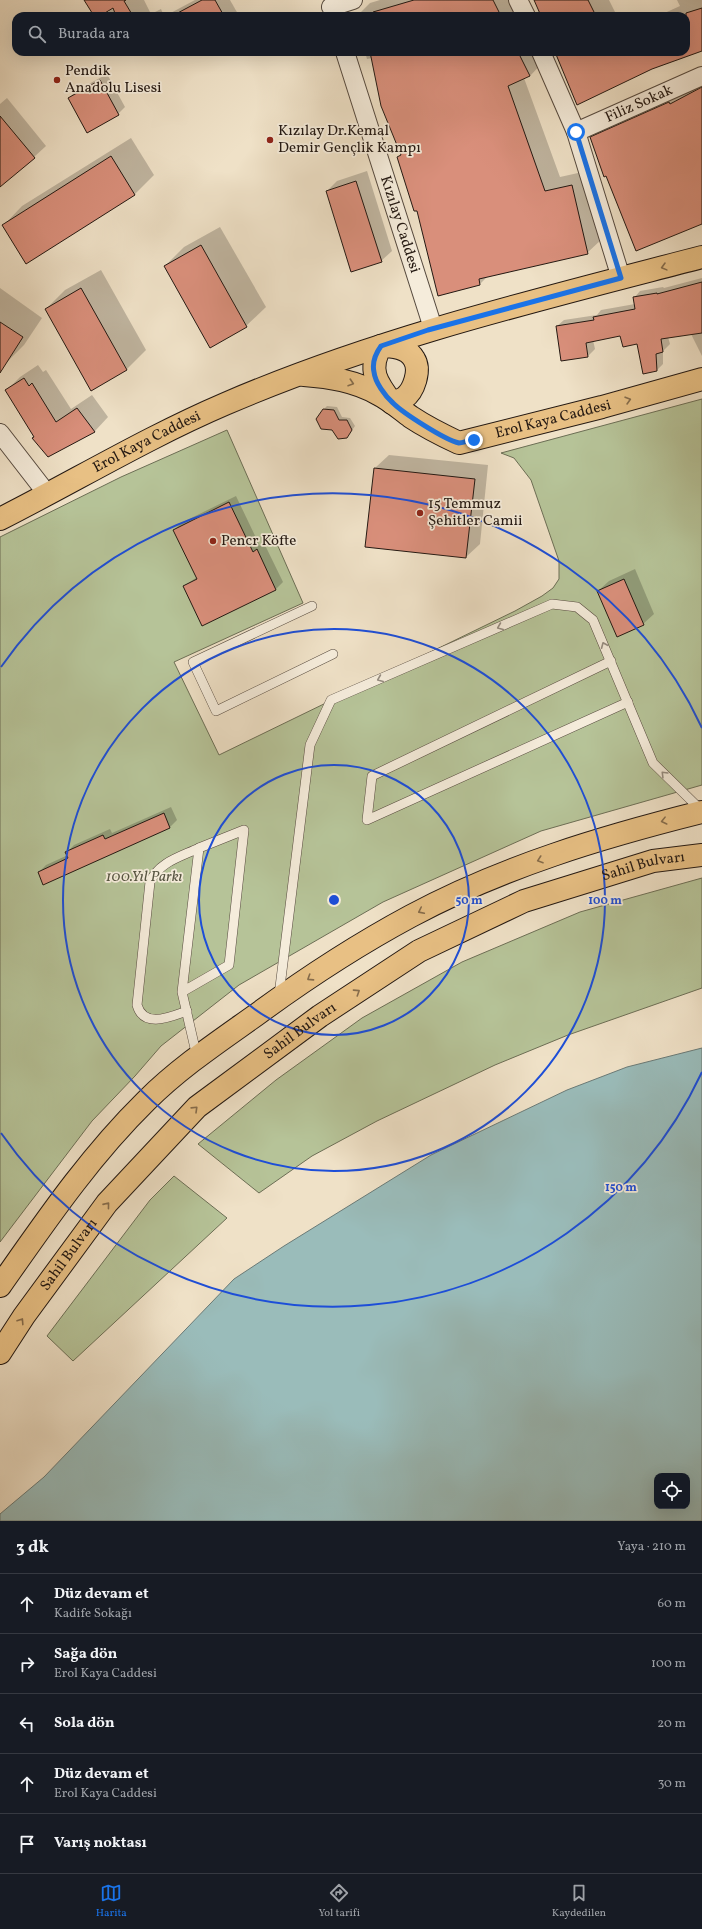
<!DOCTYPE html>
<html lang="tr">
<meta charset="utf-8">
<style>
body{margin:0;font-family:Vollkorn,serif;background:#242831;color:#f1f3f6}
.controls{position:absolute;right:12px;bottom:12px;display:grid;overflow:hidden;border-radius:8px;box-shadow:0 4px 16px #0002}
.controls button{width:36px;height:36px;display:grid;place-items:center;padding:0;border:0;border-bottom:1px solid #363941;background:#171b24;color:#f1f3f6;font:20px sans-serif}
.stop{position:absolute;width:12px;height:12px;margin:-9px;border:3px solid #1a73e8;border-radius:50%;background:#fff}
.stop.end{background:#1a73e8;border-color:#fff;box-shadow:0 1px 4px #0008}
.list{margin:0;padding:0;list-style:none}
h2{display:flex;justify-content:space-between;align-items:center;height:52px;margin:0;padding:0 16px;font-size:17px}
h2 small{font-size:13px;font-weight:400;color:#9ea1a6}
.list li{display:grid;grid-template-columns:26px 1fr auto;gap:12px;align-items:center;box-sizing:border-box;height:60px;padding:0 16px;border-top:1px solid #363941}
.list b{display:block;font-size:15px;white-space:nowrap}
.list p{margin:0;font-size:13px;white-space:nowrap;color:#9ea1a6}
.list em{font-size:13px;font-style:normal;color:#9ea1a6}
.icon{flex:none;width:22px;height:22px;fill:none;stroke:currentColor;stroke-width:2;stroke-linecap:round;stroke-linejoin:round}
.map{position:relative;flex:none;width:702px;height:1521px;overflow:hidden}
.search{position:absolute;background:#171b24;box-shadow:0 4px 16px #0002;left:12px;right:12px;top:12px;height:44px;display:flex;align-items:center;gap:10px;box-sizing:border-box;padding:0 14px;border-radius:12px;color:#9ea1a6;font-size:15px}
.sheet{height:352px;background:#171b24}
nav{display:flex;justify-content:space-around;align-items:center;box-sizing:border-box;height:56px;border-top:1px solid #363941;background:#171b24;font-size:11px;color:#9ea1a6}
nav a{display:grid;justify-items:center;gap:2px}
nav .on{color:#1a73e8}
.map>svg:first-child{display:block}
.green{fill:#b6c398;stroke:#6c6e55}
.water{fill:#9abcba;stroke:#6a7a77;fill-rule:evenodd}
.shadow{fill:#0003}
.building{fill:#d98f7b;stroke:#231812}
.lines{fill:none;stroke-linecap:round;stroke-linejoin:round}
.service-casing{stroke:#564a3f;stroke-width:10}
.minor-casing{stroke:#564a3f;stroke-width:20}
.primary-casing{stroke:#231812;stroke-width:24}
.trunk-casing{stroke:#231812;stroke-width:24}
.service{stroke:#f5ecdb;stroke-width:9}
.minor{stroke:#f5ecdb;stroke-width:18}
.primary{stroke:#e8c084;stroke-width:22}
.trunk{stroke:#e8c084;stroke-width:22}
.oneway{stroke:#866c4b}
.oneway2{stroke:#968d81}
.route{stroke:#1a73e8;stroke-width:5}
.ring{fill:none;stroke:#1d4ed8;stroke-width:2}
.poi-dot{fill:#8f2418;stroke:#f5ecdb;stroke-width:1.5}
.labels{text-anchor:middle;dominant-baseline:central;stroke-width:3.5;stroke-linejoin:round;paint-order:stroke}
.poi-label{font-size:15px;fill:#231812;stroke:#f5ecdb;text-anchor:start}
.street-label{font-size:15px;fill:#231812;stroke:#f5ecdb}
.park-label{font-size:15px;font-style:italic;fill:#565441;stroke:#f5ecdb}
.centre{fill:#1d4ed8;stroke:#f5ecdb;stroke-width:2}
.ring-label{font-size:12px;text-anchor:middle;font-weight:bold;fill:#1d4ed8;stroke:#f5ecdb;stroke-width:3.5;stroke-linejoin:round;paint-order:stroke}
</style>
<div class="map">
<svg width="702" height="1521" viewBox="0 0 702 1521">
<rect width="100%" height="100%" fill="#efe1c7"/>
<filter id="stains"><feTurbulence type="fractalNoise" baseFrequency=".005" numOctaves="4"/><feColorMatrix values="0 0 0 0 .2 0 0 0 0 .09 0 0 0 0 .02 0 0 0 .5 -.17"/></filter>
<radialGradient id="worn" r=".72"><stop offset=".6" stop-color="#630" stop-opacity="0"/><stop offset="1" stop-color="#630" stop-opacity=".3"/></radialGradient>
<g class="green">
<path d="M702,399V785L541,831L383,902L239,985L161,1046L135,1076L92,1121L0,1242V537L121,477L227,430L303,603L174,662L219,755L515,611L542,596L553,588L559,579V561L531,480L514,458L501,453Z"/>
<path d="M702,878V988L568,1035L495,1065L377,1121L312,1156L259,1193L198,1144L276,1080L362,1018L462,962L580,912Z"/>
<path d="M174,1176L227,1218L73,1361L47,1336L150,1200Z"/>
</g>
<path class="water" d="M702,1048V1521H0V1514L44,1477L234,1279L284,1246L431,1155L567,1090L627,1067ZM657,1476H687V1506H657Z"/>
<g class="shadow">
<path d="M85,0H144L151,14L161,9L164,16H111L108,10L95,16Z"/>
<path d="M195,0H230L238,14L236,16H165Z"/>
<path d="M380,0H514L522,16H357L370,3Z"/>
<path d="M535,0H609L617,16H542Z"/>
<path d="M677,0H702V50L652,68L556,52H686V16H658L680,6Z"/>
<path d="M365,52H540L544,61L530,76L524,78L560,177L587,171L602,239L587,253L488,276L480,284L418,209L398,157L401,154L372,58L367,59Z"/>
<path d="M107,74L125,107L118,114L69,98L76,91Z"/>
<path d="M702,80V223L591,138L608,121Z"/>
<path d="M7,98L46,146L34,157L0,181V104Z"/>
<path d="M131,138L154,175L135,194L26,262L3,226L22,206Z"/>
<path d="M367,171L392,251L381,261L327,191L337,181Z"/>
<path d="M220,227L266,307L246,326L165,266L184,247Z"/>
<path d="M101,270L146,350L127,369L91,390L46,309L65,290Z"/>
<path d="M702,278V356L691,334L668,337L670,344L663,351V364L657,370L638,343L621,335L593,340L595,349L588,356L557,326L564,320L597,315L601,310L635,304L634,298L640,291L663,287L664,288Z"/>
<path d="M0,288L42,318L24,345L5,364L0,361Z"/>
<path d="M38,365L43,372L46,370L71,409L92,395L108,417L95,431L49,456L6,391L20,377Z"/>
<path d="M327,406L337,407L342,417L350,418L355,426L350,433L324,409Z"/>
<path d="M389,455L488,465L480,544L466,557L375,468Z"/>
<path d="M236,496L260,546L264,543L283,582L276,589L202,625L184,586L197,577L174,530L181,523Z"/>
<path d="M635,569L654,614L643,624L598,591L609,581Z"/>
<path d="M171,807L177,820L170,827L39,872L46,865L68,855L67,852L74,845L110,829L112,833Z"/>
</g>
<g class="building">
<path d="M84,0H126L124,1L133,16H116L113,8L100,16H94Z"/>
<path d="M202,0H215L224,16H172Z"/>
<path d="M414,0H493L501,16H373V12Z"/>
<path d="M534,0H588L596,16H541Z"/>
<path d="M702,8V51L652,69L577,105L555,52H686V13Z"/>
<path d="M370,52H518L530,76L508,86L545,191L572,185L588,254L479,279L480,285L438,296L417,211H414L397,157L401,155L381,106Z"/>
<path d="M100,80L119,115L87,133L68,98Z"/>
<path d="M702,87V224L636,251L606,176L604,177L590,137L669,102L670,104Z"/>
<path d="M0,116L35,158L0,187Z"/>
<path d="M111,156L135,195L26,264L2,225Z"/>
<path d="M356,181L382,262L351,272L326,191Z"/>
<path d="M201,245L247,327L210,348L164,266Z"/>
<path d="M702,282V333L661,339L663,352L656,354L657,371L643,374L637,344L623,347L620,336L586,343L588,357L561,361L556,326L594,320L593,317L635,309L633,297L657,293V294Z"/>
<path d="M81,288L127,370L91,391L45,309Z"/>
<path d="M0,322L23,337L0,373Z"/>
<path d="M24,378L29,386L32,383L56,422L77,408L95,432L48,457L32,438L34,437L5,390Z"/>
<path d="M323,409L334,410L339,420H347L352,430L347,438L338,439L332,430L321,429L316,419Z"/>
<path d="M374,468L475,479L466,558L365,547Z"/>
<path d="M229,502L253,552L257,549L276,590L202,626L183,586L197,579L173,530Z"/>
<path d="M624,579L644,625L617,637L597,591Z"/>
<path d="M164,813L170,828L43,885L38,872L68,858L65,852L103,835L105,839Z"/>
</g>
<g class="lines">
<defs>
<g id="service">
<path d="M312,606L193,662L216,711L333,654"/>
<path d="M611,661L372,776L367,820L628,702"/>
<path d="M182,992L229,965L244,830L199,848L182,992L197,1057"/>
<path d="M279,995L310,745L331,700L552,604L577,607L593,620L653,763L701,810"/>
<path d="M187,1011C170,1017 144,1029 137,1005L150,882C159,862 180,857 199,848"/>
</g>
<g id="minor">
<path d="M518,0L526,16"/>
<path d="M331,7L353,0"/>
<path id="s1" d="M345,52L433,328"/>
<path d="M541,52L576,132L621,278"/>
<path id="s2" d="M576,132L702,76"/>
<path d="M0,433L48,495"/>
</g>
<g id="primary">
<path d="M381,346C392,346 408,348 414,359C421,370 414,391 404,398C401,400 396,401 392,403C377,383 367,370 381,346Z"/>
<path id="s3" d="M304,375C330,377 355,381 378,394C390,400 400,409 411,417C426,427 442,435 459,443L602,407L702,379"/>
<path id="s4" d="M0,519C75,481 148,437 225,404C378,338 541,299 702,257"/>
</g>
<g id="trunk">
<path d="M0,1286C45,1222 89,1157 146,1101C179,1068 218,1042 256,1015C305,979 357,945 411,916C502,867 602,837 702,812"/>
<path id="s5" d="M0,1353L24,1316L107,1203L197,1107L320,1016L419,951L524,901L653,861L702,855"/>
</g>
</defs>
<use href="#service" class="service-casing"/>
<use href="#minor" class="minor-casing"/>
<use href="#primary" class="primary-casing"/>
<use href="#trunk" class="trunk-casing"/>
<use href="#service" class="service"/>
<use href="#minor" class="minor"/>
<use href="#primary" class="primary"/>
<use href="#trunk" class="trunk"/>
</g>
<defs><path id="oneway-chevron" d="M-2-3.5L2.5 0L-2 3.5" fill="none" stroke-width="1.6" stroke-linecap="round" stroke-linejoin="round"/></defs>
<g class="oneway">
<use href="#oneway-chevron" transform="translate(664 267) rotate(165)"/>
<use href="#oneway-chevron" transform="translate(351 383) rotate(18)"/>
<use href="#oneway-chevron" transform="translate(628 400) rotate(-16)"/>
<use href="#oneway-chevron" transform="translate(664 821) rotate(166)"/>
<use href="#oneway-chevron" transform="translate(540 860) rotate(161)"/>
<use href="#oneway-chevron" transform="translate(421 911) rotate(154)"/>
<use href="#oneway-chevron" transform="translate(310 978) rotate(147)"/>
<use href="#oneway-chevron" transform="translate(357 992) rotate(-33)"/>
<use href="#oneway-chevron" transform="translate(195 1109) rotate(-44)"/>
<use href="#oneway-chevron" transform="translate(107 1205) rotate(-51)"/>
<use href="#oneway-chevron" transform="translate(21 1321) rotate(-57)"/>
</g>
<g class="oneway2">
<use href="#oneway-chevron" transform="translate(500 627) rotate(157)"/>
<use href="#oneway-chevron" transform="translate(604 645) rotate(-113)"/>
<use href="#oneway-chevron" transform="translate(380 679) rotate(157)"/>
<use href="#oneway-chevron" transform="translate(664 774) rotate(-135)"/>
</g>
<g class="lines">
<path class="route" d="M474,440C469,440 463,443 459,443C445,440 403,413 393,403C385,396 375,382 374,372C372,363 376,353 381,346L428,330L621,278L576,132"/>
</g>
<g class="ring">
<circle cx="334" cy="900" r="135"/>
<circle cx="334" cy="900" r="271"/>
<path d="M702 1072A406 406 0 0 1 1 1133M1 667A406 406 0 0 1 702 728"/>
</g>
<g class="poi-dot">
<circle cx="57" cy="80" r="4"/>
<circle cx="270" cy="140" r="4"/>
<circle cx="420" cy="513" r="4"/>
<circle cx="213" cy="541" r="4"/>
</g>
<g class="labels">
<g class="poi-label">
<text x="65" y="71">Pendik<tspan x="65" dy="17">Anadolu Lisesi</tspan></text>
<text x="278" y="131">Kızılay Dr.Kemal<tspan x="278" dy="17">Demir Gençlik Kampı</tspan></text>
<text x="428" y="504">15 Temmuz<tspan x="428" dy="17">Şehitler Camii</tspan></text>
<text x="221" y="541">Pencr Köfte</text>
</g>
<g class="street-label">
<text stroke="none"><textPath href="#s2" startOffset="69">Filiz Sokak</textPath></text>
<text stroke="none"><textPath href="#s1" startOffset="181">Kızılay Caddesi</textPath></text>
<text stroke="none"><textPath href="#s3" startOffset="269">Erol Kaya Caddesi</textPath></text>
<text stroke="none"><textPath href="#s4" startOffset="166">Erol Kaya Caddesi</textPath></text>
<text stroke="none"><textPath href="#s5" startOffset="828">Sahil Bulvarı</textPath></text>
<text stroke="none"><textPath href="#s5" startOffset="444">Sahil Bulvarı</textPath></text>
<text stroke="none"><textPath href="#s5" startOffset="120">Sahil Bulvarı</textPath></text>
</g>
<g class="park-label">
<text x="144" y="877">100.Yıl Parkı</text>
</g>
</g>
<circle cx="334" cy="900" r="6" class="centre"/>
<g class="ring-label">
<text x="469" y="904">50 m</text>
<text x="605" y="904">100 m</text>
<text x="621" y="1191">150 m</text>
</g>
<rect width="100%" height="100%" filter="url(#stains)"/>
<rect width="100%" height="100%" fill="url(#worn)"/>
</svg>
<div class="controls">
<button><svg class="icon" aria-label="locate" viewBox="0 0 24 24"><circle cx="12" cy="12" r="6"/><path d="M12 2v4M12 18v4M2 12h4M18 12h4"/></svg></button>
</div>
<div class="stop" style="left:576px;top:132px"></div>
<div class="stop end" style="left:474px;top:440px"></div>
<div class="search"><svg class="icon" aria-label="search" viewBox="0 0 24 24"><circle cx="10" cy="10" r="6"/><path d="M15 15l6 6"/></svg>Burada ara</div>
</div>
<section class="sheet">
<h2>3 dk<small>Yaya · 210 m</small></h2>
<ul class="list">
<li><svg class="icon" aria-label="ahead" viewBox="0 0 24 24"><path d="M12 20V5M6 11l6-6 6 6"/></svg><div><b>Düz devam et</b><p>Kadife Sokağı</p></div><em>60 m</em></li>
<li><svg class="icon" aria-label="right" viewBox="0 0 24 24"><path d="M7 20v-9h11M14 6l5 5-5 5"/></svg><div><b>Sağa dön</b><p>Erol Kaya Caddesi</p></div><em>100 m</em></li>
<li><svg class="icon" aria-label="left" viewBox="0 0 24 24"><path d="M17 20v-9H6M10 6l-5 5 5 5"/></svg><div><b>Sola dön</b></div><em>20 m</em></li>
<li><svg class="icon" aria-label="ahead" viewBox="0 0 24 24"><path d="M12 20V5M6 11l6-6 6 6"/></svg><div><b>Düz devam et</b><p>Erol Kaya Caddesi</p></div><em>30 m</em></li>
<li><svg class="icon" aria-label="arrive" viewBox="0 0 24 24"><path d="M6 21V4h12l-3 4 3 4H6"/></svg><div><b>Varış noktası</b></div></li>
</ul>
</section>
<nav>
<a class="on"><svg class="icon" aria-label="map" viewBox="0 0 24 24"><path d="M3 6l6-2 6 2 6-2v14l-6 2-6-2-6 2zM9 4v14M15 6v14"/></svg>Harita</a>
<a><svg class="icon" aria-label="directions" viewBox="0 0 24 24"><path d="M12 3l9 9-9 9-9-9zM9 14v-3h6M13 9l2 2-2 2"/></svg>Yol tarifi</a>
<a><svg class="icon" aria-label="saved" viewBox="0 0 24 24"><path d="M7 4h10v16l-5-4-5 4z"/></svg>Kaydedilen</a>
</nav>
